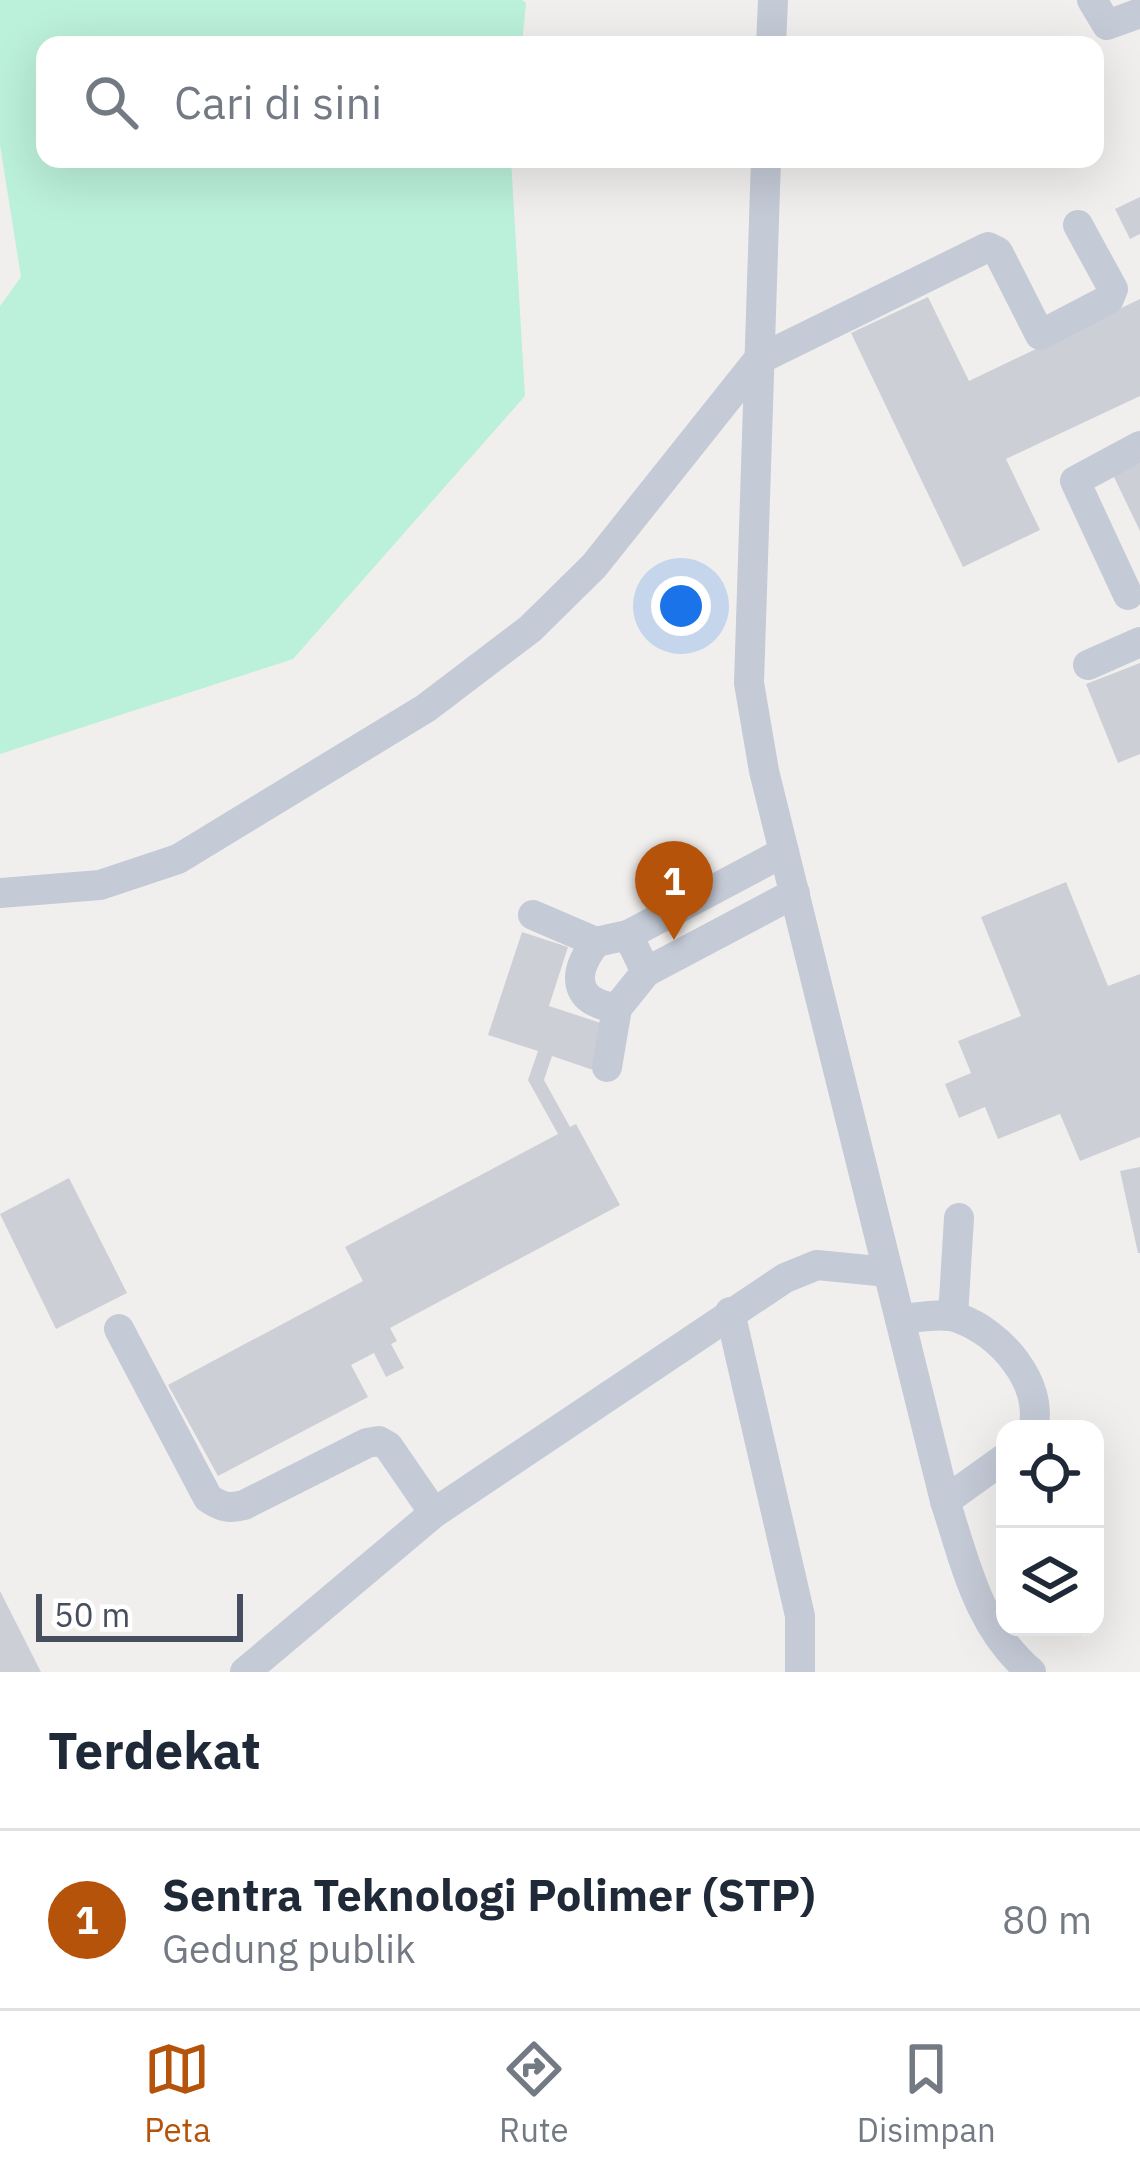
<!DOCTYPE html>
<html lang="id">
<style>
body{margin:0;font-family:"IBM Plex Sans",sans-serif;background:#f2f2f3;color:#1f2937}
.controls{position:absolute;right:36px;bottom:36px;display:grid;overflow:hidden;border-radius:24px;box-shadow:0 12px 48px #0002}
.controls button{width:108px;height:108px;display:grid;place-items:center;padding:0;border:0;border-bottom:3px solid #e0e1e3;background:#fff;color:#1f2937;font:60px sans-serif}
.scale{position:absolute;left:36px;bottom:30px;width:207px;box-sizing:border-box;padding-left:12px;border:6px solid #464d5c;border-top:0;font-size:33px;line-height:42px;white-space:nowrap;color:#464d5c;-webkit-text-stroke:9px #fff;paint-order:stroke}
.you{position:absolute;left:681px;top:606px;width:42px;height:42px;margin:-30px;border:9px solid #fff;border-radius:50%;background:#1a73e8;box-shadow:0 0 0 18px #1a73e833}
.badge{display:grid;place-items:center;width:78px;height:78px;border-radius:50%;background:#b45309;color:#fff;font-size:39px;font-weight:700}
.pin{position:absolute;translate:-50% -99px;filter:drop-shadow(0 3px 6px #0008)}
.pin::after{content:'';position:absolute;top:63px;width:42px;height:36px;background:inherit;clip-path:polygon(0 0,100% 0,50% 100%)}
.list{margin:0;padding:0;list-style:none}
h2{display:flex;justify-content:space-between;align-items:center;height:156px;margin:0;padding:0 48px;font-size:51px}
h2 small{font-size:39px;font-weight:400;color:#747a83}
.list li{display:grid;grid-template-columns:78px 1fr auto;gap:36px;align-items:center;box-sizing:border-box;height:180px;padding:0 48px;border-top:3px solid #e0e1e3}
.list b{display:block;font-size:45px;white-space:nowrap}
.list p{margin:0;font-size:39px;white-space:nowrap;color:#747a83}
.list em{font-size:39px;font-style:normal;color:#747a83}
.icon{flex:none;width:66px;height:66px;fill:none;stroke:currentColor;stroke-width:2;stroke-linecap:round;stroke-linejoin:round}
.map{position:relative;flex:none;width:1140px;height:1672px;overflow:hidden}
.search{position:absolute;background:#fff;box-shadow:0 12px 48px #0002;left:36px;right:36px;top:36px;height:132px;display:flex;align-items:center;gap:30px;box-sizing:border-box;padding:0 42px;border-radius:24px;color:#747a83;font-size:45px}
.sheet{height:336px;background:#fff}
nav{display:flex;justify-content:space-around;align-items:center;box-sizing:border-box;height:168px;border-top:3px solid #e0e1e3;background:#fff;font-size:33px;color:#747a83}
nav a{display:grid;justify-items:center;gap:6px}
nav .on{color:#b45309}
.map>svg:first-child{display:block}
.green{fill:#bbf0da}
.building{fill:#cdcfd6}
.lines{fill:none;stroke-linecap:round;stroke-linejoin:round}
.minor{stroke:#c4cad6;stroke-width:30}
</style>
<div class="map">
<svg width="1140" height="1672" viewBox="0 0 1140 1672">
<rect width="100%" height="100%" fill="#f1efee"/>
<path class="green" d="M0,0H522L526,3L522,45H45V159H511L525,396L293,659L0,754V306L21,277L0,145Z"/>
<g class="building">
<path d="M1140,197V234L1130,239L1115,209Z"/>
<path d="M928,297L969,381L1140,299V396L1006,459L1040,530L963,567L851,333Z"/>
<path d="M1140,463V531L1113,475Z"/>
<path d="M1140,663V754L1118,763L1086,684Z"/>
<path d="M1066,882L1108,986L1140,974V1137L1080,1161L1060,1114L998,1139L985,1107L959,1118L945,1084L971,1073L958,1041L1021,1016L981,917Z"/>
<path d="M522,932L568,947L549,1006L607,1025L593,1070L552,1056L544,1080L570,1127L576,1124L620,1205L390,1328L397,1341L391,1344L404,1368L386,1377L374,1353L351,1365L368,1397L218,1476L168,1385L363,1281L345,1247L558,1134L528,1080L538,1051L488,1035Z"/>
<path d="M1140,1167V1253H1138L1120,1171Z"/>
<path d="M69,1178L127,1293L56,1329L0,1214Z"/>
<path d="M0,1591L41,1672H0Z"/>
</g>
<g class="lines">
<g class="minor">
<path d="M1092,0L1107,25L1140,13"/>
<path d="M771,45L773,0"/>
<path d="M766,159L749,683L764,771L945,1501C966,1565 978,1627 1031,1672"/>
<path d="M1128,595L1075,481L1140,446"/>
<path d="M1088,665L1140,642"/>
<path d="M0,893L100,885L178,859L426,708L530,629L594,566L758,360L988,247L998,252L1040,335L1109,299L1113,289L1078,225"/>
<path d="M533,915L596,942L628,935L646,972L617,1008L607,1067"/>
<path d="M628,935L784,852"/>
<path d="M596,942C572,973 572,1002 617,1008"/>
<path d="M646,972L795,893"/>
<path d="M730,1312L800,1616V1672"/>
<path d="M953,1316L959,1218"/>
<path d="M900,1319C918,1318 941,1312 958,1318C1000,1332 1045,1384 1033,1429"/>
<path d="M119,1329L208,1498C221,1507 229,1509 244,1505L367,1443L379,1441L388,1446L434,1513"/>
<path d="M945,1501L1005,1458"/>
<path d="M245,1672L434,1513L785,1278L817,1265L888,1272"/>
</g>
</g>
</svg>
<div class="controls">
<button><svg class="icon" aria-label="locate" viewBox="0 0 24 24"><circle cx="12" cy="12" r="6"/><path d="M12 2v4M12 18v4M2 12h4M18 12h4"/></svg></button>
<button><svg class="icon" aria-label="layers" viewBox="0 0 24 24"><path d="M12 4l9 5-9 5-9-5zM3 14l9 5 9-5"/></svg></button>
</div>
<div class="scale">50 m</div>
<div class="you"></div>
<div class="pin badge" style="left:674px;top:940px">1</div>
<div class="search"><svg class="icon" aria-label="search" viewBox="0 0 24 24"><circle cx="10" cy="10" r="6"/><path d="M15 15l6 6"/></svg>Cari di sini</div>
</div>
<section class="sheet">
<h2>Terdekat<small></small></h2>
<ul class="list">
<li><span class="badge">1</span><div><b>Sentra Teknologi Polimer (STP)</b><p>Gedung publik</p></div><em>80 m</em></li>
</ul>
</section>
<nav>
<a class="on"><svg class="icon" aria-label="map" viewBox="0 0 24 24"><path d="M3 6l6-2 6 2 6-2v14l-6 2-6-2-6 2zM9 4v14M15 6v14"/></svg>Peta</a>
<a><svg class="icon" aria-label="directions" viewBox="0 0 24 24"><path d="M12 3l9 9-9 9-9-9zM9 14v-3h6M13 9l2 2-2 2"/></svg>Rute</a>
<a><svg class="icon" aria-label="saved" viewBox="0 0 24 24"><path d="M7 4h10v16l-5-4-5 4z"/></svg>Disimpan</a>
</nav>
